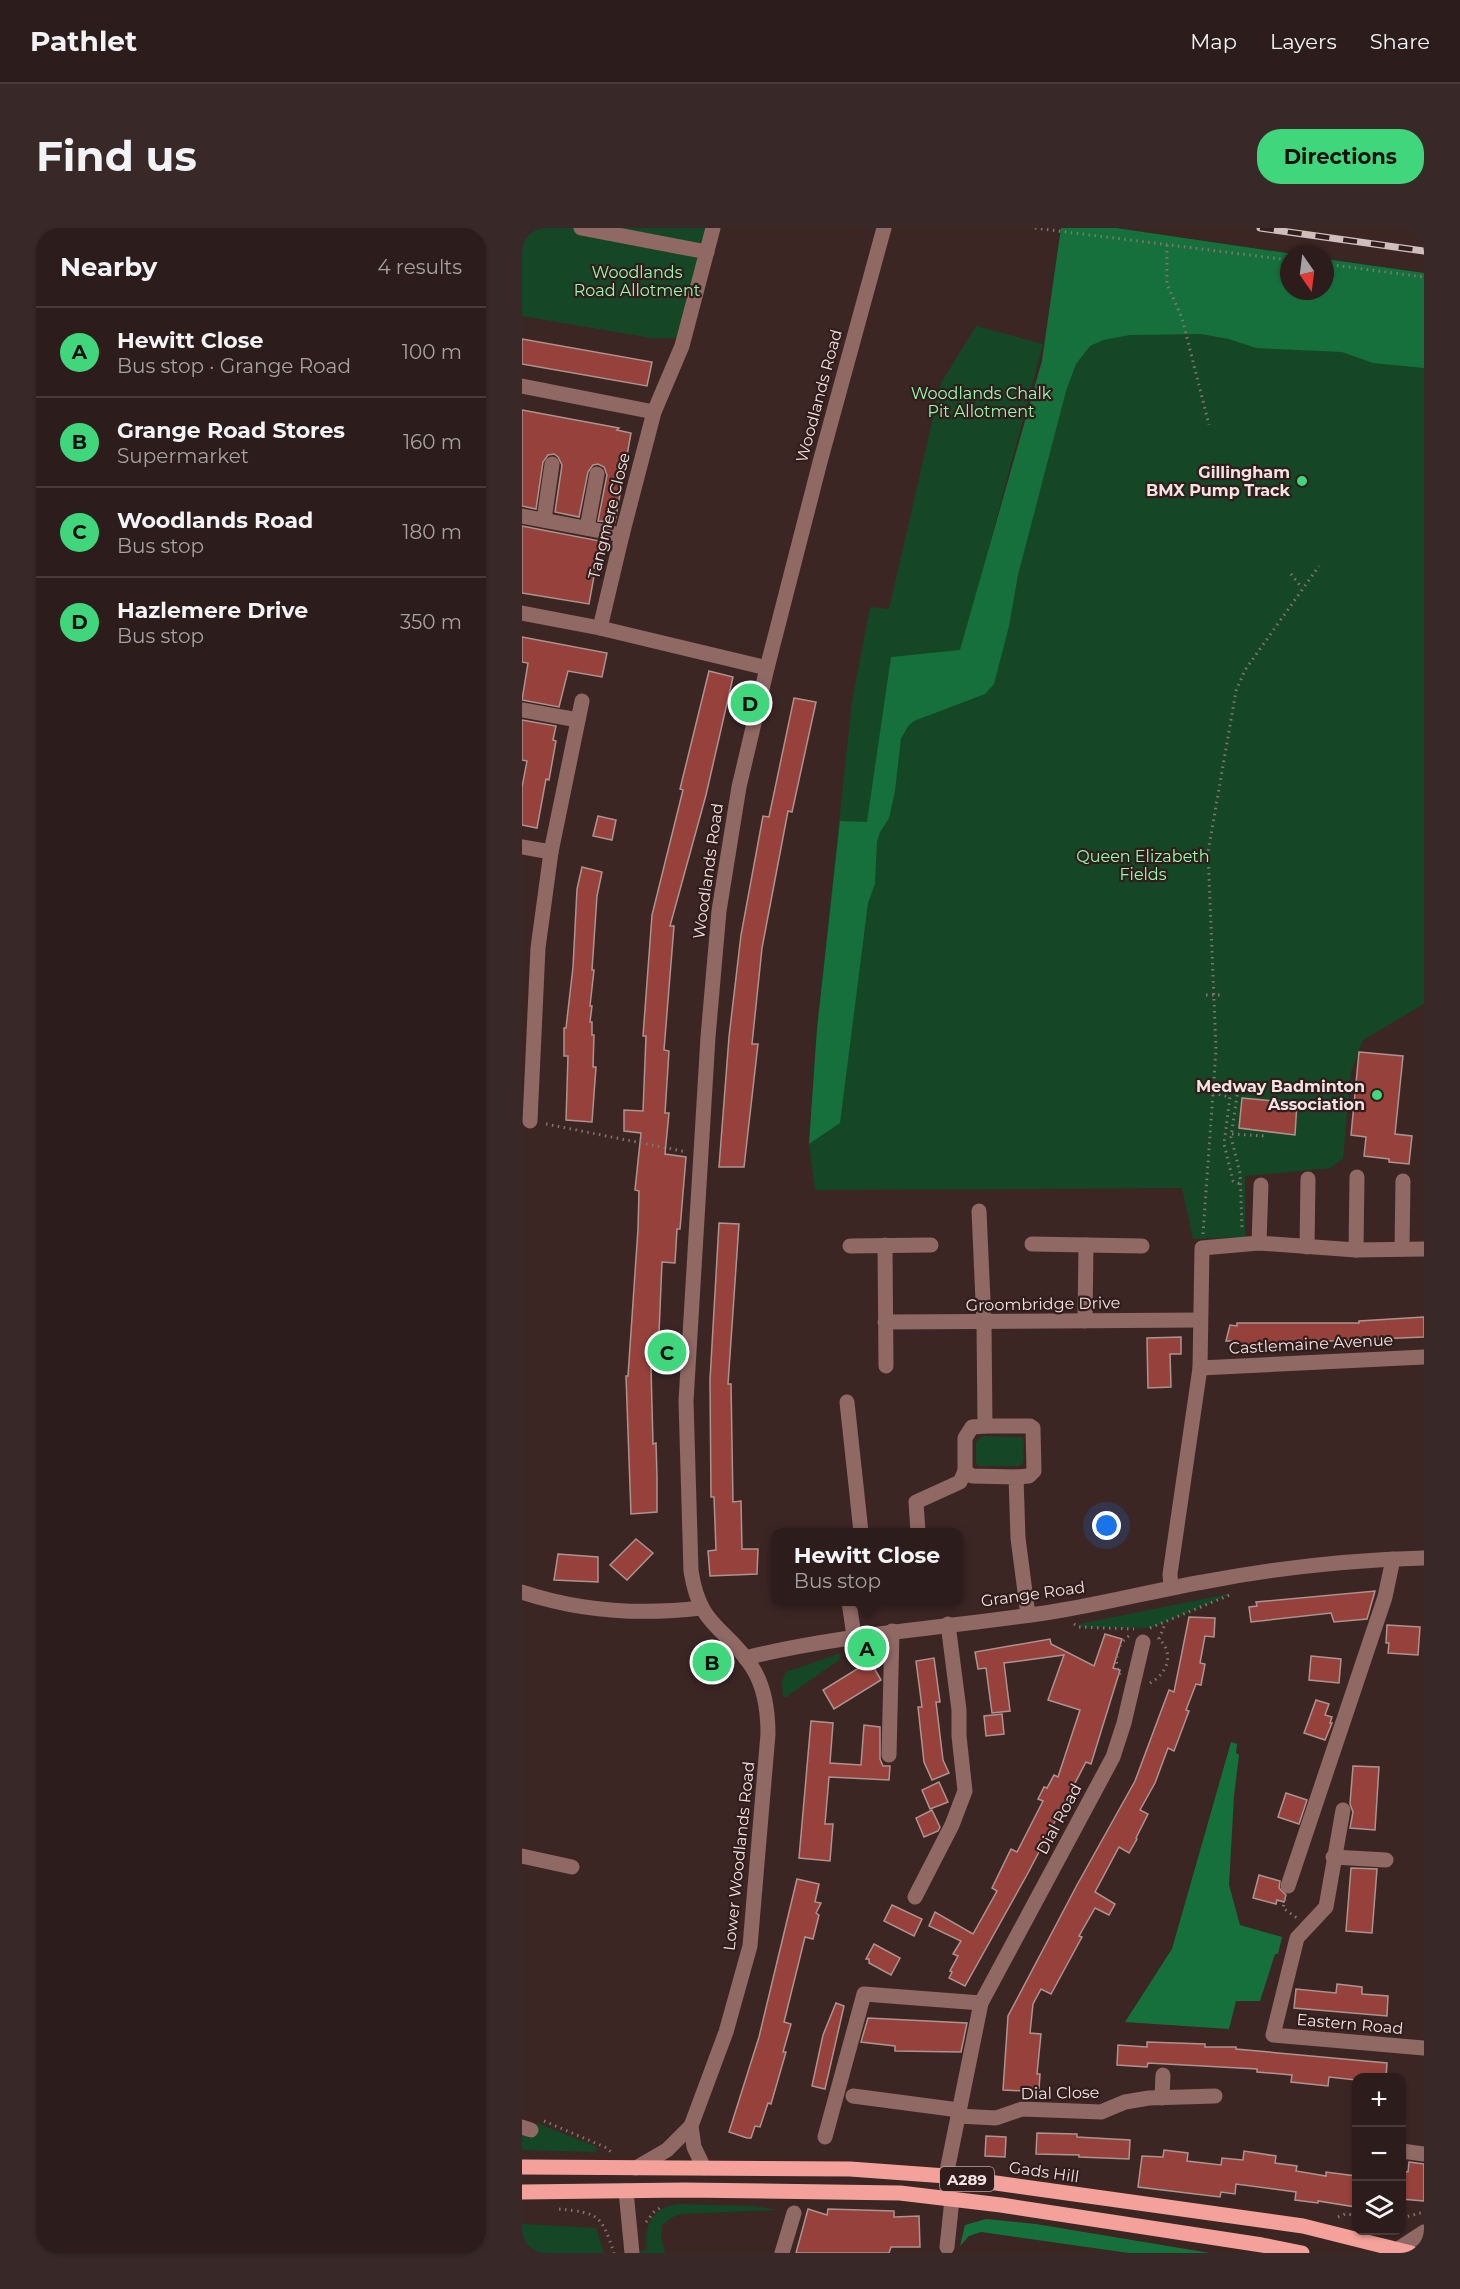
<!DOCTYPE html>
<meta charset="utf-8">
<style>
body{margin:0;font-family:Montserrat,sans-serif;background:#382928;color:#f1f3f6}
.controls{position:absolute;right:18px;bottom:18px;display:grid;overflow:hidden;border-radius:12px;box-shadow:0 2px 4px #0004}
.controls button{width:54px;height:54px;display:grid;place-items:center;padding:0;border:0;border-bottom:2px solid #483a3a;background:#2c1c1b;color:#f1f3f6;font:30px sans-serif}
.compass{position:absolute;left:758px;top:18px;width:54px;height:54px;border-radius:50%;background:#2c1c1b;box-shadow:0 2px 4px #0004;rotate:166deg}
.you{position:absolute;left:585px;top:1298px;width:21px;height:21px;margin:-15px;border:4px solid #fff;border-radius:50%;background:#1a73e8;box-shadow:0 0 0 9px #1a73e833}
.badge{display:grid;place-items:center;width:39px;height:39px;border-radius:50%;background:#40d77c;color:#111;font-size:20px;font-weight:700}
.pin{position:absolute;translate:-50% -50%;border:3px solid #fff;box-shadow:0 2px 6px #0006}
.popup{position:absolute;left:249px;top:1300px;width:192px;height:78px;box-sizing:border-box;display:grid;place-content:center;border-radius:12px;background:#2c1c1b;filter:drop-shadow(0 2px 4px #0005);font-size:20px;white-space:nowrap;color:#a6a1a3}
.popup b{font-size:22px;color:#f1f3f6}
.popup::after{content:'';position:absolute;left:50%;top:100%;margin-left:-12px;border:12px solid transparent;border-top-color:#2c1c1b}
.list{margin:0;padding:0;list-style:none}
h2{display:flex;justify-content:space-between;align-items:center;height:78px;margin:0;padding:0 24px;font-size:26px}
h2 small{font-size:20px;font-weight:400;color:#a6a1a3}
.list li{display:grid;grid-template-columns:39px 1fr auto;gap:18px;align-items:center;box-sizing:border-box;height:90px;padding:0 24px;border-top:2px solid #483a3a}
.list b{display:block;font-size:22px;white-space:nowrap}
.list p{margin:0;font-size:20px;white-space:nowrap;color:#a6a1a3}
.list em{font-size:20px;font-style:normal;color:#a6a1a3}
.icon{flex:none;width:33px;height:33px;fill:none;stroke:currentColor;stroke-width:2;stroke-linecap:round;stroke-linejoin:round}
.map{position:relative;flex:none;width:902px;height:2025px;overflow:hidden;border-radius:24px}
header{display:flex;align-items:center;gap:36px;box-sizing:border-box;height:84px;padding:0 30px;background:#2c1c1b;border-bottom:2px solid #483a3a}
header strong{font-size:28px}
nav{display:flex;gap:33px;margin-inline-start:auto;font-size:21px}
.intro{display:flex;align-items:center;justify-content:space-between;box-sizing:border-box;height:144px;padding:0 36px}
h1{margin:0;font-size:42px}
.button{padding:15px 27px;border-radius:24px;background:#40d77c;color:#111;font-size:21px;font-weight:700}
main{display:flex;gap:36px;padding:0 36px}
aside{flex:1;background:#2c1c1b;border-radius:24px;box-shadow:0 2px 4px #0004}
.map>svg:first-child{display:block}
.green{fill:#154727}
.forest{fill:#16703c}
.building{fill:#96413c;stroke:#ad9390;stroke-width:1.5}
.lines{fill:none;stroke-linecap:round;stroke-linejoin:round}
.path{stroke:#857371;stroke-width:3;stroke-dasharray:1.5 4.5;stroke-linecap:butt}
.minor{stroke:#906864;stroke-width:15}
.major{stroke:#f3a19a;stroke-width:15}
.rail-casing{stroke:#cebfbd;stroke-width:7}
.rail{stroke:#311d1b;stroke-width:4.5;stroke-dasharray:14;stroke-linecap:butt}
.poi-dot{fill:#40d77c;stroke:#311d1b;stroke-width:2}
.labels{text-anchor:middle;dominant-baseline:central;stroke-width:4.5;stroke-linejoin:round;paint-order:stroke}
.shield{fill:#311d1b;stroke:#b7a8a6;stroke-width:1.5}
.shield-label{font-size:15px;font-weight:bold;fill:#f1e3e1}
.park-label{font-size:16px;fill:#8ffdb1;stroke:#311d1b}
.street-label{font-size:16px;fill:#f1e3e1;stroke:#311d1b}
.poi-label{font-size:16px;font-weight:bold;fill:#f1e3e1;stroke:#311d1b;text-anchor:end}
</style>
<header>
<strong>Pathlet</strong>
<nav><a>Map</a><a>Layers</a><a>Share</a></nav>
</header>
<div class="intro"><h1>Find us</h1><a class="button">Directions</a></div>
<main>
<aside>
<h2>Nearby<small>4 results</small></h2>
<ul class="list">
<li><span class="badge">A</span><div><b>Hewitt Close</b><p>Bus stop · Grange Road</p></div><em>100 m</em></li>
<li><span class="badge">B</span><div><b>Grange Road Stores</b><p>Supermarket</p></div><em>160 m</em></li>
<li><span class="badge">C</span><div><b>Woodlands Road</b><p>Bus stop</p></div><em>180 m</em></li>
<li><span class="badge">D</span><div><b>Hazlemere Drive</b><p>Bus stop</p></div><em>350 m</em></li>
</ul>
</aside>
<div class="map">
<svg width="902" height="2025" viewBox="0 0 902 2025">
<rect width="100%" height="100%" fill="#3b2624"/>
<g class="green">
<path d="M0,0H187L157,110H129L0,88Z"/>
<path d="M539,0H594L778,27H767V63H803V31L902,45V776L841,812L829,844L821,931L808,940L723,948V1009L671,1011L660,960L293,962L287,916L295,801L330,473L348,379L367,381L419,155L454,98L521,116L460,345L520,133Z"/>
<path d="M460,1208L500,1209L502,1213L501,1235L497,1238H457L454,1235V1214Z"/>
<path d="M711,1365L629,1400L558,1399L557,1396Z"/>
<path d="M316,1426L319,1428L317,1432L264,1469H261L260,1453L264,1444Z"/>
<path d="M15,1895L75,1919L74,1924L0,1922V1907L8,1910Z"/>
<path d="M157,1976L233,1978L255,1982L159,1986L151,1989L140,1997L139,2009L143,2025H119L118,2023L125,2021C122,1997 130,1979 157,1976Z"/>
<path d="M0,1996L74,2000L82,2025H0Z"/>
</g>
<g class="forest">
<path d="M539,0H594L778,27H767V63H803V31L902,45V140L851,135L820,124L734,120L707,111L679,106L608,107L581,112L568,118L554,136L544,163L496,347L487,398L472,456L463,466L392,493L387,497L379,510L373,563L367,590L358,604L355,613L353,656L346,675L318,895L287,916L295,801L318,593L345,594L369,429L438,422L520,133Z"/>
<path d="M709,1514L715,1516L714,1525L717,1527L712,1568L707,1657L718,1697L760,1709L756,1726H753L738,1773H714L707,1801L603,1794L650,1721Z"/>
<path d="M464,1991L514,1996L688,2025H607L459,2004L447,2008L438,2018L443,1997Z"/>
</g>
<g class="building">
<path d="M0,111L130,134L125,158L0,136Z"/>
<path d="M0,182L97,200L95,202L109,205L93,294L76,293L85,247L82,239L76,236L71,237L66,244L57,289L33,284L40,237L36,229L32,226L26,227L21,234L14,281L0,278Z"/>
<path d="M0,298L83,314L81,327L76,326L67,376L0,365Z"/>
<path d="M0,409L85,425L80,449L46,443L37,479L0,472L6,435L0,434Z"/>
<path d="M187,443L211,449L184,567L148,698H152L142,822L147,823L143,885H147L143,926L164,929L158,1001H155L153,1035L140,1034L137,1105H135L133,1141L129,1140L131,1216L134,1215L135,1249V1284L109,1286L104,1148H106L116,1001L117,963L113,962L119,905L102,903V882L121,883L124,808H121L130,687L161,562L158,561Z"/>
<path d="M272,470L294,474L270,584L266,583L240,720L230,816H236L222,939H197L207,809L219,707L241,588L247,589Z"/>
<path d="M0,492L34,498L31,512L34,513L27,552L24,551L15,600L0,597V559L5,533L0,532Z"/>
<path d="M76,588L94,592L90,612L71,608Z"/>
<path d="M60,639L80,644L75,668L70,742H72L68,778H70L68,794H70V807H72L71,839H74L70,894L44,892L46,828H42V800H44L51,739L55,661Z"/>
<path d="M837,824L881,828L873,906L890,908L887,936L867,934V931L842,928L844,909L829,907Z"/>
<path d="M720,870L775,875L773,907L717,900Z"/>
<path d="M197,995L217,996L206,1156H209L211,1274L219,1273L220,1321H236L235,1346L188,1348L186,1323L194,1322L192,1269H189L188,1152Z"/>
<path d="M902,1089V1109L715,1117V1113H704L708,1097L715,1098V1095H837V1093Z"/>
<path d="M659,1109V1126H648L649,1159L626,1160L625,1110Z"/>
<path d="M114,1311L131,1325L105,1352L88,1337Z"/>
<path d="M36,1326L76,1329V1354L32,1352Z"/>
<path d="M853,1363L845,1391L812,1394L809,1385L729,1394L727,1379L735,1378L734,1374Z"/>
<path d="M667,1389L693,1390L692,1409L683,1408L678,1435L683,1436L679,1457L674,1456L664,1482L667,1483L652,1523L646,1520L633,1555L618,1582L626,1586L614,1610L615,1611L607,1625L597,1619L573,1664L593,1676L587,1687L573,1680L557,1708L560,1709L529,1766L519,1761L511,1776L508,1805L519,1806L515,1846H518L517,1861L504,1860L503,1863L481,1862L486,1788L555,1657L613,1553L647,1462L652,1464Z"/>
<path d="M865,1397L898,1399L896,1427L866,1425L867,1415H864Z"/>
<path d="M583,1406L600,1411L591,1440L598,1442L569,1536L564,1534L506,1645L443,1758L427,1750L430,1744L428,1743L436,1728L431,1726L439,1713L407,1698L413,1684L451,1706L475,1663L470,1660L489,1621L495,1624L521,1573L516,1571L522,1559L525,1560L532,1547L536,1549L558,1482L526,1472L542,1427L482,1435L488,1483L470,1485L464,1440L456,1441L453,1424L528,1411L529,1416L572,1438Z"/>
<path d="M789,1428L819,1431L817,1455L787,1452Z"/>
<path d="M412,1430L418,1474H414L421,1532L427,1545L410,1552L402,1534L396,1479H400L394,1433Z"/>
<path d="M348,1433L359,1452L312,1481L301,1462Z"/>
<path d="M794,1472L807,1476L803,1487L810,1489L808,1495H810L803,1512L782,1505Z"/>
<path d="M480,1486L482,1506L464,1508L462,1488Z"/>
<path d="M289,1493L311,1495L308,1535L339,1537L342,1497L358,1499V1531L361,1538H368L367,1552L307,1549L303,1596H311L308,1633L277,1630Z"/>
<path d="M831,1538L857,1539L853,1602L828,1600L831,1584L828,1576Z"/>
<path d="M417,1554L426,1574L408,1581L400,1562Z"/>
<path d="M764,1565L785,1572L777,1596L756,1589Z"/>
<path d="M410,1582L418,1599L416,1603L402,1609L394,1590Z"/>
<path d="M829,1640L855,1641L850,1705L824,1703Z"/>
<path d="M737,1647L758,1653L757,1660L764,1667L762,1674L755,1672L754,1676L731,1670Z"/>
<path d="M275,1651L297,1656L293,1674L299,1675L294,1685L297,1687L291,1711L283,1709L262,1794L269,1796L261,1824H264L249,1876L246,1875L238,1899L233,1898L229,1910H225L207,1904L237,1809Z"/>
<path d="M370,1677L400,1691L392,1708L362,1693Z"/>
<path d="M352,1716L378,1730L369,1747L347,1735V1731H344Z"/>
<path d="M815,1756L840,1759V1766L866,1768L865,1788L772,1780L774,1761L814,1765Z"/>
<path d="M314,1775L322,1778L303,1861L290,1858L301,1807Z"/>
<path d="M346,1790L445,1795L439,1824L373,1823V1818L339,1814Z"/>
<path d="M625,1814L683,1816V1819H714V1821L865,1835L864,1850H834V1852L807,1849L806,1858L769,1854L770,1847L735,1844V1841L626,1835L625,1839L595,1837L596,1817L625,1819Z"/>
<path d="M515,1905L555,1906V1909L608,1912L607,1931L557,1929V1927L514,1926Z"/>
<path d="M464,1908L484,1909L483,1929L463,1928Z"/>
<path d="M642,1922L666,1925L665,1933L699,1937L700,1930L721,1932L722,1923L754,1928L753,1935L775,1938L774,1943L804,1948V1944L834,1948V1979L796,1973V1975L773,1972L774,1964L714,1956L713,1966L699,1964L698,1969L616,1959L620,1928L641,1929Z"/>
<path d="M887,1934L902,1936V1973L879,1971V1943L886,1944Z"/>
<path d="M286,1981L305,1987L306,1981L372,1983V1989L397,1988L398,2019H369L367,2025H274Z"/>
</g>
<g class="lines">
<g class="path">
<path d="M513,0L767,32"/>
<path d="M645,17V56L660,90L687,197"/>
<path d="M803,36L902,49"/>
<path d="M769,346L780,360"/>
<path d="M684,767H698"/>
<path d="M716,861L709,909L718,945L720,999"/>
<path d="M691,865L708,869L702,916L711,953L718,956"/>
<path d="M24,896L165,924"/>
<path d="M710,906L744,908"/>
<path d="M681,1006L694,822L686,624L714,463L723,442L797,338"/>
<path d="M552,1396L556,1399L612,1401"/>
<path d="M628,1400L710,1366"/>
<path d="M637,1411L643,1396"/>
<path d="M598,1447C591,1435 595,1415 607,1408"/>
<path d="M628,1455C646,1445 653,1425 636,1410"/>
<path d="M763,1671L761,1680L775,1690"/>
<path d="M22,1893L85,1920L89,1924"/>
<path d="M37,1981C78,1985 79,1987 92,2025"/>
<path d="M816,1989L823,1986L834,1987"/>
<path d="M880,1990L902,1984"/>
<path d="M124,1994L132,1984L141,1978"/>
</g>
<g class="minor">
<path d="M59,0L185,24"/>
<path d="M0,158L132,184"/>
<path d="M0,288L100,307"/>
<path d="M22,292L30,236"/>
<path d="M65,300L75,246"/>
<path d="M0,385L78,400L245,440"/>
<path d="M78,400L100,307L132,184L160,118L191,0"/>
<path d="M0,482L56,492"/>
<path d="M0,619L29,624"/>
<path d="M8,893L16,720L29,624L60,473"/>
<path d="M457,983L462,1095L463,1198L450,1199L443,1210V1243L450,1248L494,1249L496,1310L506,1387"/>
<path d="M737,1015L739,957"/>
<path d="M510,1016L620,1018"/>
<path d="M363,1017L364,1138"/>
<path d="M328,1018L409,1017"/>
<path d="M785,1019L786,951"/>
<path d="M880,1021L881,953"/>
<path d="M834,1022L835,949"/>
<path d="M563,1093L564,1017"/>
<path d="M363,1094L678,1092"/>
<path d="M678,1140L902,1129"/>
<path d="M325,1174L339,1304"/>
<path d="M463,1198H508L511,1200L512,1243L507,1248L494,1249"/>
<path d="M396,1304L394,1274L438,1254L443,1243"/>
<path d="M649,1359L648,1346L678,1140L680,1020L737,1015L834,1022L902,1021"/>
<path d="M0,1364C57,1383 119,1387 179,1380"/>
<path d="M327,1374L332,1408"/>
<path d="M223,1430C324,1405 427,1400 529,1384C580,1376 630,1363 681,1354C753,1340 828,1332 902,1330"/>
<path d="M367,1527L370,1403"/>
<path d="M821,1582L804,1679L775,1710L751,1807L902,1820"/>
<path d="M0,1628L50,1639"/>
<path d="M811,1629L864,1632"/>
<path d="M766,1658L863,1369L871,1331"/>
<path d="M393,1669L430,1597L443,1563L437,1508V1482L426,1396"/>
<path d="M331,1868L437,1882"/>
<path d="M640,1870L641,1847"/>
<path d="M436,1888L474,1890L500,1881L579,1884L603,1874L627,1870L693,1868"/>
<path d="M0,1899L9,1902"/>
<path d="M303,1909L342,1766L459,1775"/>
<path d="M880,1923L902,1926"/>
<path d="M114,1940L145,1922L169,1898"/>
<path d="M182,1940L172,1919L169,1898L204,1804L228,1718L246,1506C246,1482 243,1459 230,1439C203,1397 178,1401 169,1343L164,1173L186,809L197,683L217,559L245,440L298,234L362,0"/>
<path d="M424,1948L459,1775L591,1529L602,1495L621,1414"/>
<path d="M104,1963L110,2025"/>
<path d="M425,2019L430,1971"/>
<path d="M876,2021L902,2004"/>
<path d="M260,2025L272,1985"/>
</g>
<g class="major">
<path d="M0,1939L328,1941L424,1948L781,1998L889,2025"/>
<path d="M0,1964L163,1962L378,1965L479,1977L740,2017L780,2025"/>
</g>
<defs>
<path id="rail" d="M738,0L902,23"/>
</defs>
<use href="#rail" class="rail-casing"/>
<use href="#rail" class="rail"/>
</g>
<g class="poi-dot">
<circle cx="780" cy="253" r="6"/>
<circle cx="855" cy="867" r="6"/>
</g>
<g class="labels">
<rect class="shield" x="418" y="1939" width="54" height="24" rx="4.5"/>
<g class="shield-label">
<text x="445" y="1951">A289</text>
</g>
<g class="park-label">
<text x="115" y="44">Woodlands<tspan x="115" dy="18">Road Allotment</tspan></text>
<text x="459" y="165">Woodlands Chalk<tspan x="459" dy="18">Pit Allotment</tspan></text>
<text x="621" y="628">Queen Elizabeth<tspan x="621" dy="18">Fields</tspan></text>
</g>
<g class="street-label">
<text transform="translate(297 168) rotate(-75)">Woodlands Road</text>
<text transform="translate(87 288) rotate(-76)">Tangmere Close</text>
<text transform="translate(186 643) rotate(-82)">Woodlands Road</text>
<text transform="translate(521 1076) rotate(-1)">Groombridge Drive</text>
<text transform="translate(789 1116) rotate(-3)">Castlemaine Avenue</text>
<text transform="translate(511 1366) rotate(-8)">Grange Road</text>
<text transform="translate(537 1591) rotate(-62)">Dial Road</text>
<text transform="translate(217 1628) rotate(-84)">Lower Woodlands Road</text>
<text transform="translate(828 1796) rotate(5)">Eastern Road</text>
<text transform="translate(538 1865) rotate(-1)">Dial Close</text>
<text transform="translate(522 1944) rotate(8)">Gads Hill</text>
</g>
<g class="poi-label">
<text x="768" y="244">Gillingham<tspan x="768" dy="18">BMX Pump Track</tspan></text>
<text x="843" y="858">Medway Badminton<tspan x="843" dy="18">Association</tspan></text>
</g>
</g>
</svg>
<div class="controls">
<button>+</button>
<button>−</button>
<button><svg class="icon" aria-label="layers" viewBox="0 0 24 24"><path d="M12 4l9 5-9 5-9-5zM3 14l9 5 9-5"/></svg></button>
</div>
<svg class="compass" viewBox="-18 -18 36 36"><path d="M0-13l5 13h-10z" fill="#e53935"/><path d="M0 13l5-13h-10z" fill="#a6a1a3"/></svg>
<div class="you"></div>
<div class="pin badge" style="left:345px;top:1420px">A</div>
<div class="popup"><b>Hewitt Close</b>Bus stop</div>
<div class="pin badge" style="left:190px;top:1434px">B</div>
<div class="pin badge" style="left:145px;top:1124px">C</div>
<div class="pin badge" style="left:228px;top:475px">D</div>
</div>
</main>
